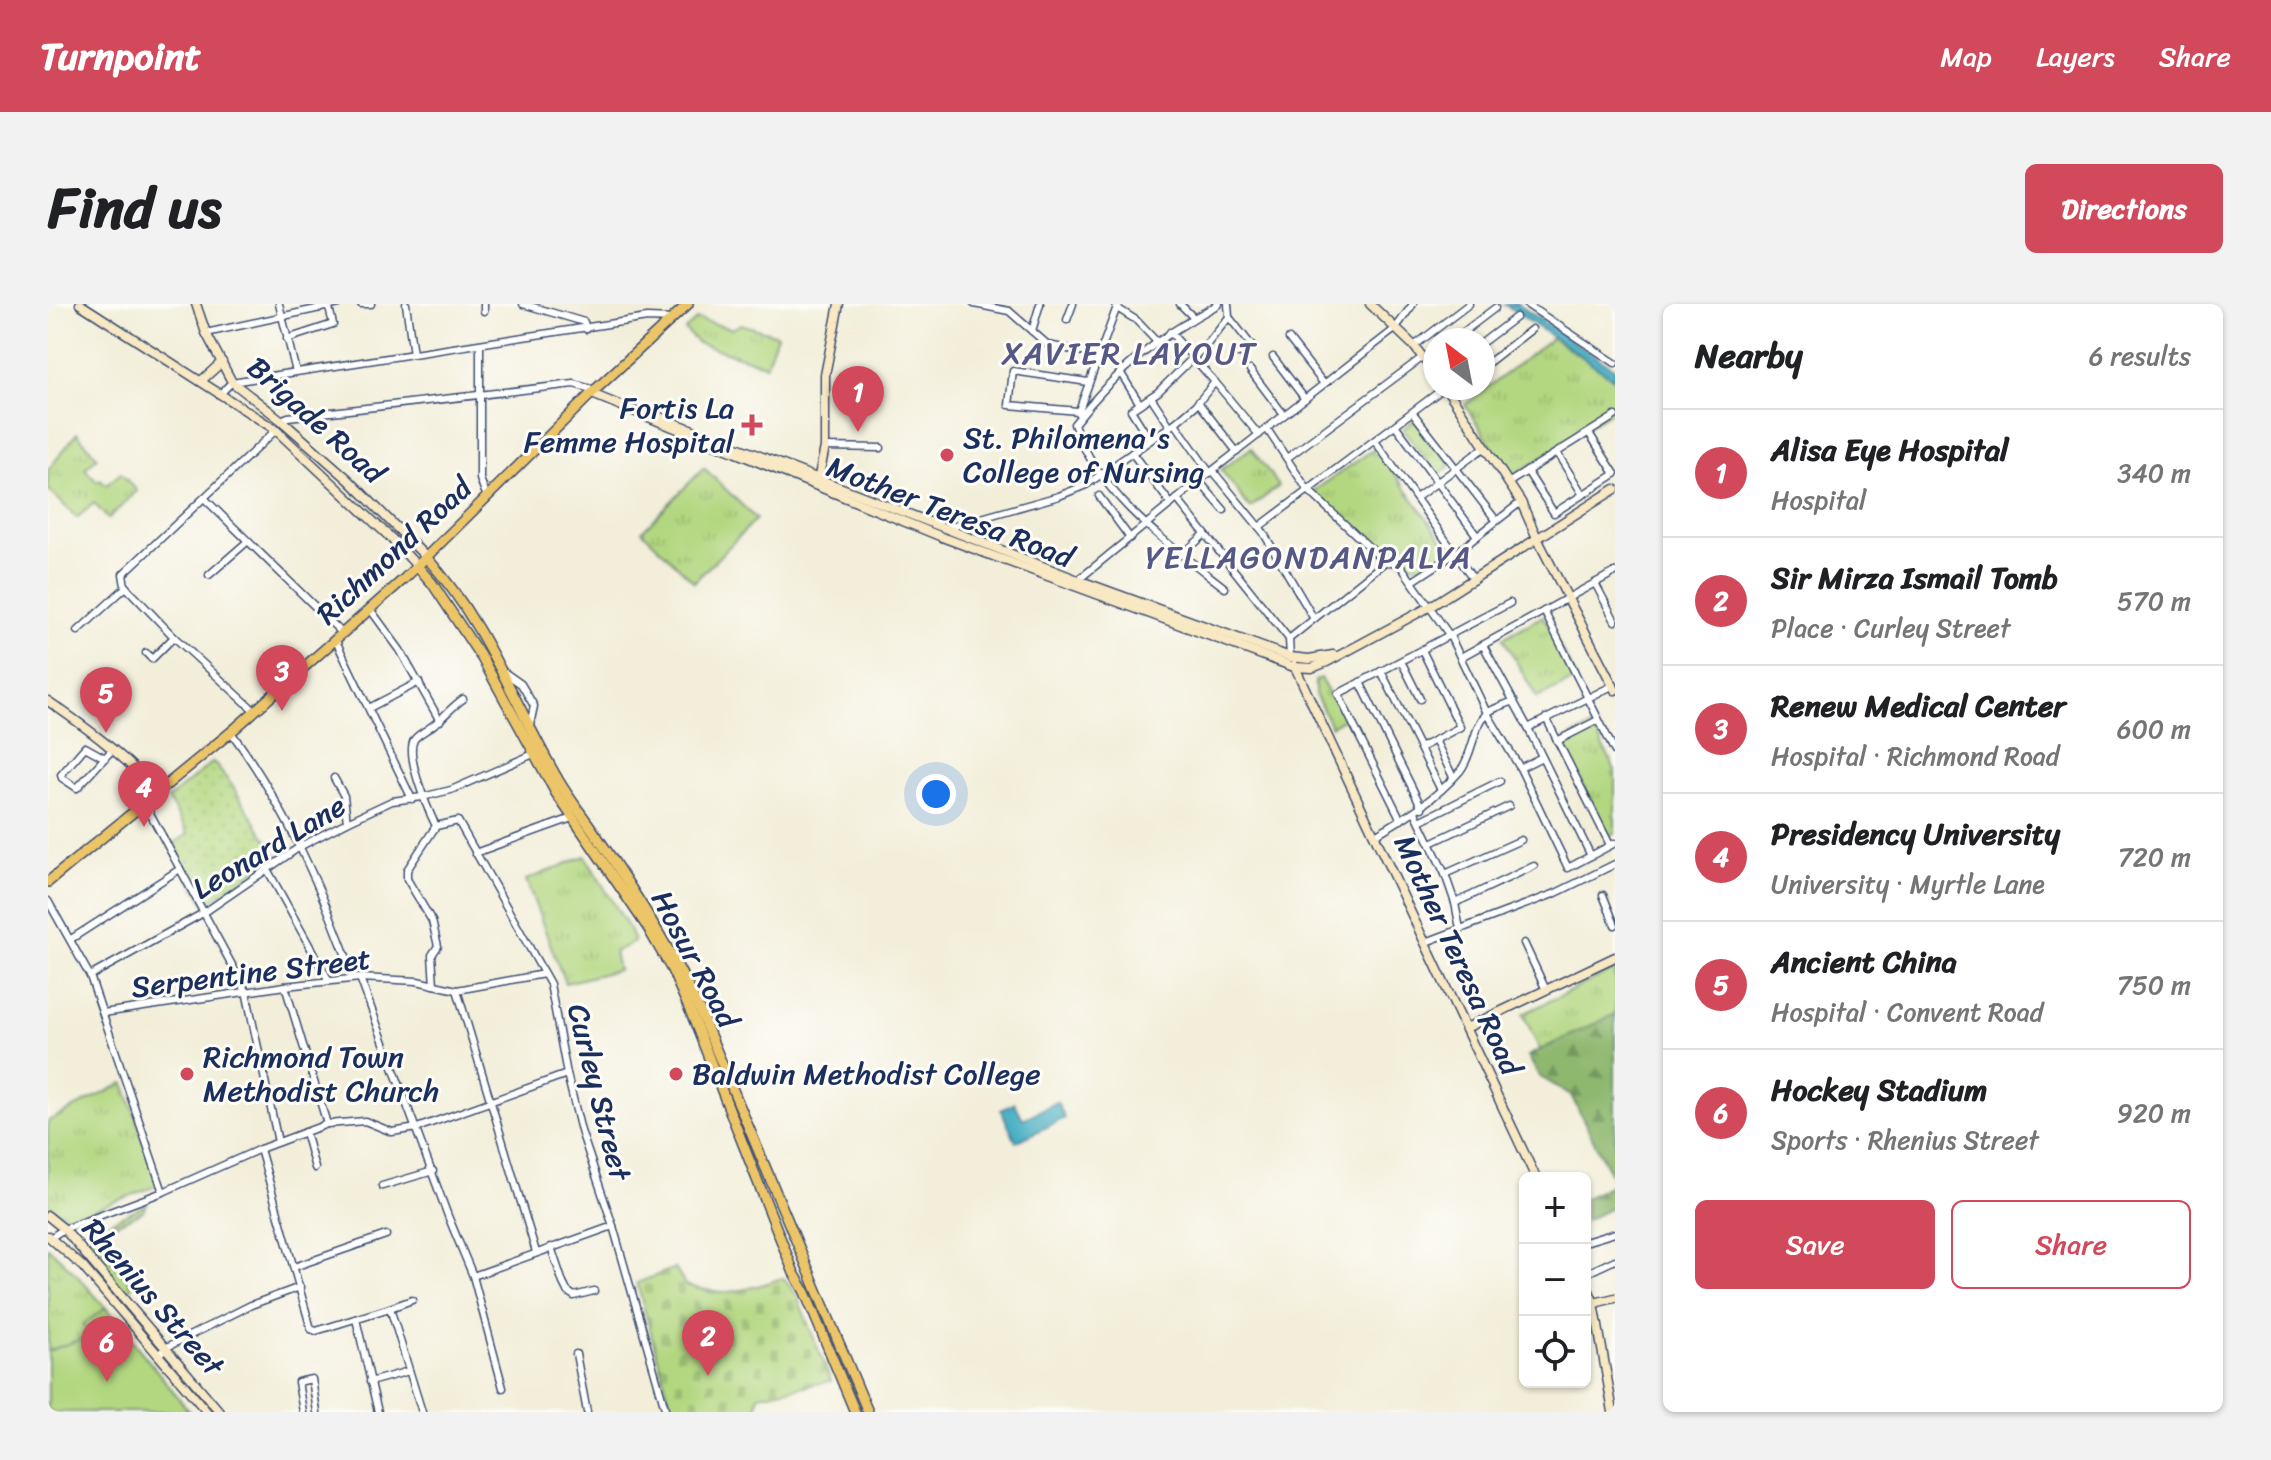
<!DOCTYPE html>
<meta charset="utf-8">
<style>
body{margin:0;font-family:Sriracha,sans-serif;background:#f2f2f2;color:#202124}
.controls{position:absolute;right:24px;bottom:24px;display:grid;overflow:hidden;border-radius:12px;box-shadow:0 2px 6px #0004}
.controls button{width:72px;height:72px;display:grid;place-items:center;padding:0;border:0;border-bottom:2px solid #e0e0e0;background:#fff;color:#202124;font:40px sans-serif}
.compass{position:absolute;left:1375px;top:24px;width:72px;height:72px;border-radius:50%;background:#fff;box-shadow:0 2px 6px #0004;rotate:328deg}
.you{position:absolute;left:888px;top:490px;width:28px;height:28px;margin:-20px;border:6px solid #fff;border-radius:50%;background:#1a73e8;box-shadow:0 0 0 12px #1a73e833}
.badge{display:grid;place-items:center;width:52px;height:52px;border-radius:50%;background:#d1495b;color:#fff;font-size:26px;font-weight:700}
.pin{position:absolute;translate:-50% -66px;filter:drop-shadow(0 2px 4px #0008)}
.pin::after{content:'';position:absolute;top:42px;width:28px;height:24px;background:inherit;clip-path:polygon(0 0,100% 0,50% 100%)}
.list{margin:0;padding:0;list-style:none}
h2{display:flex;justify-content:space-between;align-items:center;height:104px;margin:0;padding:0 32px;font-size:34px}
h2 small{font-size:26px;font-weight:400;color:#757577}
.list li{display:grid;grid-template-columns:52px 1fr auto;gap:24px;align-items:center;box-sizing:border-box;height:128px;padding:0 32px;border-top:2px solid #e0e0e0}
.list b{display:block;font-size:30px;white-space:nowrap}
.list p{margin:0;font-size:26px;white-space:nowrap;color:#757577}
.list em{font-size:26px;font-style:normal;color:#757577}
.actions{display:flex;gap:16px;padding:24px 32px}
.actions a{flex:1;padding:18px 0;border:2px solid #d1495b;border-radius:12px;text-align:center;font-size:28px;color:#d1495b}
.actions .main{background:#d1495b;color:#fff}
.icon{flex:none;width:44px;height:44px;fill:none;stroke:currentColor;stroke-width:2;stroke-linecap:round;stroke-linejoin:round}
.map{position:relative;flex:none;width:1567px;height:1108px;overflow:hidden;border-radius:12px}
header{display:flex;align-items:center;gap:48px;box-sizing:border-box;height:112px;padding:0 40px;background:#d1495b;color:#fff}
header strong{font-size:38px}
nav{display:flex;gap:44px;margin-inline-start:auto;font-size:28px}
.intro{display:flex;align-items:center;justify-content:space-between;box-sizing:border-box;height:192px;padding:0 48px}
h1{margin:0;font-size:56px}
.button{padding:20px 36px;border-radius:12px;background:#d1495b;color:#fff;font-size:28px;font-weight:700}
main{display:flex;gap:48px;padding:0 48px}
aside{flex:1;background:#fff;border-radius:12px;box-shadow:0 2px 6px #0004}
.map>svg:first-child{display:block}
.grass{fill:url(#grass-dots);stroke:#67836f;stroke-width:2}
.forest{fill:url(#forest-firs);stroke:#547466;stroke-width:2}
.cemetery{fill:url(#cemetery-stones);stroke:#67836f;stroke-width:2}
.park{fill:url(#park-tufts);stroke:#67836f;stroke-width:2}
.pitch{fill:#b3d780;stroke:#67836f;stroke-width:2}
.water{fill:#40abbf;stroke:#2e6d8e;stroke-width:2}
.lines{fill:none;stroke-linecap:round;stroke-linejoin:round}
.street-casing{stroke:#3b4c70;stroke-width:9}
.secondary-casing{stroke:#3b4c70;stroke-width:11}
.primary-casing{stroke:#3b4c70;stroke-width:12}
.street{stroke:#fff;stroke-width:6}
.secondary{stroke:#f8e8c3;stroke-width:8}
.primary{stroke:#edc569;stroke-width:9}
.poi-dot{fill:#d1495b;stroke:#fdfcf7;stroke-width:3}
.labels{text-anchor:middle;dominant-baseline:central;stroke-width:6;stroke-linejoin:round;paint-order:stroke}
.poi-label{font-size:30px;fill:#1b2f5e;stroke:#fdfcf7;text-anchor:start}
.street-label{font-size:30px;fill:#1b2f5e;stroke:#fdfcf7}
.neighbourhood-label{font-size:32px;letter-spacing:2px;fill:#565986;stroke:#fdfcf7}
</style>
<header>
<strong>Turnpoint</strong>
<nav><a>Map</a><a>Layers</a><a>Share</a></nav>
</header>
<div class="intro"><h1>Find us</h1><a class="button">Directions</a></div>
<main>
<div class="map">
<svg width="1567" height="1108" viewBox="0 0 1567 1108">
<defs>
<pattern id="grass-dots" width="8" height="8" patternUnits="userSpaceOnUse" patternTransform="scale(2)"><rect width="8" height="8" fill="#b3d780"/><path d="M2 2h.1M6 6h.1" fill="none" stroke="#99b971" stroke-width="1.8" stroke-linecap="round"/></pattern>
<pattern id="forest-firs" width="22" height="20" patternUnits="userSpaceOnUse" patternTransform="scale(2)"><rect width="22" height="20" fill="#8eb86e"/><path d="M5 1l3.5 6h-7zM16 11l3.5 6h-7z" fill="#73965e"/></pattern>
<pattern id="cemetery-stones" width="16" height="16" patternUnits="userSpaceOnUse" patternTransform="scale(2)"><rect width="16" height="16" fill="#b3d780"/><path d="M2 7V4a2 2 0 0 1 4 0v3zM10 15v-3a2 2 0 0 1 4 0v3z" fill="#99b971"/></pattern>
<pattern id="park-tufts" width="24" height="20" patternUnits="userSpaceOnUse" patternTransform="scale(2)"><rect width="24" height="20" fill="#b3d780"/><path d="M3 7l-1-3M5 7V3M7 7l1-3M15 17l-1-3M17 17v-4M19 17l1-3" fill="none" stroke="#99b971"/></pattern>
</defs>
<rect width="100%" height="100%" fill="#fdfcf7"/>
<filter id="ink" filterUnits="userSpaceOnUse"><feTurbulence type="fractalNoise" baseFrequency=".0125" numOctaves="2"/><feDisplacementMap in="SourceGraphic" scale="16" xChannelSelector="R" yChannelSelector="G"/><feConvolveMatrix kernelMatrix="1 2 1 2 8 2 1 2 1" color-interpolation-filters="sRGB"/></filter>
<filter id="wash" filterUnits="userSpaceOnUse"><feTurbulence type="fractalNoise" baseFrequency=".006" numOctaves="4" result="noise"/><feDisplacementMap in="SourceGraphic" scale="32" xChannelSelector="R" yChannelSelector="G"/><feGaussianBlur stdDeviation="1.8" result="paint"/><feColorMatrix in="noise" values="0 0 0 0 0 0 0 0 0 0 0 0 0 0 0 0 0 1.4 0 .05"/><feComposite in="paint" operator="in"/></filter>
<g filter="url(#wash)">
<rect width="100%" height="100%" fill="#f2eed9"/>
<g class="grass">
<path d="M165,458L183,480L229,552L157,601L122,542L140,530L120,495Z"/>
<path d="M99,900L94,908L67,920L52,933C51,951 77,965 84,982L80,991L49,958L31,933Z"/>
</g>
<path class="forest" d="M1567,710V902L1537,917V894L1567,879L1523,791L1491,772L1480,752Z"/>
<path class="cemetery" d="M627,964L637,981C680,994 694,987 735,974L748,990L783,1077L711,1091L708,1108H625L589,979Z"/>
<g class="park">
<path d="M649,15L684,25L693,20L729,31L718,61L650,39L637,26Z"/>
<path d="M1504,34L1567,75V105L1464,173L1417,101Z"/>
<path d="M1367,115L1403,161L1390,171L1355,125Z"/>
<path d="M29,129L49,153L37,165L49,178L52,176L58,181L73,169L89,187L60,215L46,199L29,214L0,185V166Z"/>
<path d="M1203,144L1231,182L1202,204L1173,166Z"/>
<path d="M1328,144L1402,246C1394,252 1385,260 1374,261C1340,265 1290,209 1264,188Z"/>
<path d="M656,164L708,215L646,278L594,227Z"/>
<path d="M1495,312L1529,375L1489,394L1455,334Z"/>
<path d="M1272,374L1282,392L1286,390L1298,413L1283,422L1267,390V377Z"/>
<path d="M1545,422L1567,466V529L1561,532L1513,438Z"/>
<path d="M537,552L580,623L586,638L566,648L570,666L517,679L478,576Z"/>
<path d="M1567,665V710L1492,746L1475,710Z"/>
<path d="M76,779L111,881L22,914L0,901V817Z"/>
<path d="M0,943L27,969L73,1021L0,1047Z"/>
</g>
<path class="pitch" d="M58,1004L142,1108H0V1047L42,1032L35,1020Z"/>
<g class="water">
<path d="M1456,0H1469L1567,65V75Z"/>
<path d="M1009,798L1017,814L968,838L953,806L967,799L975,815Z"/>
</g>
</g>
<g filter="url(#ink)">
<g class="lines">
<defs>
<g id="street">
<path d="M231,0L248,68"/>
<path d="M313,0H323"/>
<path d="M358,0L365,50"/>
<path d="M475,0L536,18L538,25"/>
<path d="M926,0L961,7L1000,41L1050,51"/>
<path d="M1132,0L1146,14"/>
<path d="M1171,0C1110,33 1069,65 1026,120C1051,192 1119,239 1177,284"/>
<path d="M1478,0L1567,59"/>
<path d="M1069,4L1088,16L1108,37"/>
<path d="M436,7V0"/>
<path d="M1181,13L1204,42L1190,50"/>
<path d="M1019,16L1025,0"/>
<path d="M984,27L992,0"/>
<path d="M158,29L291,0"/>
<path d="M239,35L285,20L280,0"/>
<path d="M1241,35L1276,80"/>
<path d="M1405,36L1447,4"/>
<path d="M1435,38L1468,13"/>
<path d="M432,41V175L439,193"/>
<path d="M1366,42L1421,0"/>
<path d="M1225,53L1257,95"/>
<path d="M1435,63L1484,25"/>
<path d="M1202,66L1236,111"/>
<path d="M1072,68L1092,100"/>
<path d="M1167,78L1211,131"/>
<path d="M173,89L184,78L190,77L599,14L625,15"/>
<path d="M1103,93L1122,122"/>
<path d="M1150,98L1189,148"/>
<path d="M1030,107L961,101L965,67L1040,78"/>
<path d="M1030,109L1070,0"/>
<path d="M1365,109L1448,216"/>
<path d="M233,116L240,113L526,80L547,86"/>
<path d="M1127,119L1162,169"/>
<path d="M1348,122L1429,232"/>
<path d="M1219,125L1259,185L1337,258H1350L1402,332L1439,409L1472,464L1520,564L1567,539"/>
<path d="M1541,129L1567,170"/>
<path d="M1102,136L1083,106L1110,88L1161,38L1181,13L1180,0"/>
<path d="M1327,137L1426,276"/>
<path d="M777,143L833,144"/>
<path d="M1084,149L1123,200"/>
<path d="M1509,149L1535,191"/>
<path d="M1239,154L1375,53"/>
<path d="M1165,167L1215,228L1266,315"/>
<path d="M1479,167L1506,209L1567,170"/>
<path d="M1151,177L1176,206"/>
<path d="M1460,179L1567,112"/>
<path d="M1051,192L1082,234"/>
<path d="M156,194L294,329"/>
<path d="M1368,194L1437,143"/>
<path d="M1129,195L1241,335L1242,353"/>
<path d="M1211,223L1396,84"/>
<path d="M898,224L1011,192L1038,181L1127,119L1148,101L1167,78L1122,28"/>
<path d="M1134,251L1157,230"/>
<path d="M161,271L200,237"/>
<path d="M1029,277L1151,177L1347,25L1365,0"/>
<path d="M1365,277L1408,249L1473,198"/>
<path d="M1547,279L1567,317"/>
<path d="M322,305L352,346L392,417"/>
<path d="M1496,307L1567,448"/>
<path d="M30,327L78,283"/>
<path d="M287,335L364,495"/>
<path d="M1241,335L1337,258"/>
<path d="M1435,341L1480,424L1543,552"/>
<path d="M98,349L104,355L126,333"/>
<path d="M1413,353L1567,268"/>
<path d="M1353,357L1372,395"/>
<path d="M1333,367L1393,486"/>
<path d="M456,368L473,380L486,402L482,421"/>
<path d="M1312,378L1374,504"/>
<path d="M321,404L371,378"/>
<path d="M207,407L126,333L77,282L75,270L228,126"/>
<path d="M1498,414L1562,541"/>
<path d="M1480,424L1566,381"/>
<path d="M183,428C238,503 275,588 306,674"/>
<path d="M1387,436L1405,473"/>
<path d="M1509,437L1550,416"/>
<path d="M1372,444L1412,423L1374,346"/>
<path d="M57,454L37,443L13,471L14,474L29,484L65,445"/>
<path d="M1472,464L1494,453"/>
<path d="M286,474L296,492L299,518"/>
<path d="M97,500L198,687L230,838"/>
<path d="M1367,508L1397,570L1407,599L1486,562"/>
<path d="M1353,516L1290,390L1462,299"/>
<path d="M1372,517L1452,477"/>
<path d="M388,522L410,517L502,680L519,770L533,827L565,922L618,1108"/>
<path d="M388,522C380,506 357,452 366,436C369,431 376,428 381,424C394,416 402,404 415,395"/>
<path d="M1327,531C1358,513 1388,495 1412,467C1425,451 1424,426 1438,410C1444,404 1457,401 1466,397"/>
<path d="M1383,539L1461,502"/>
<path d="M427,549L524,514"/>
<path d="M219,565L281,677"/>
<path d="M1397,570L1473,536"/>
<path d="M1555,591L1567,621"/>
<path d="M0,597L42,672L115,888"/>
<path d="M1407,599L1412,625"/>
<path d="M23,635L132,565"/>
<path d="M1378,638L1508,589L1567,560"/>
<path d="M1476,639L1498,686"/>
<path d="M42,672L157,608L253,542L299,518L344,497L374,493L403,486L490,448"/>
<path d="M312,674L400,912L425,972L455,1084"/>
<path d="M386,681L384,651L390,642L384,617L359,575V566L388,522"/>
<path d="M237,682L279,820"/>
<path d="M409,686L488,948"/>
<path d="M55,709L237,682L312,674L369,677L409,686L496,670"/>
<path d="M257,828L267,864"/>
<path d="M212,845L263,1025L268,1027L342,1004L374,1108"/>
<path d="M334,882L385,867"/>
<path d="M2,934L16,925L115,888L212,845L279,820L317,817L344,828L369,824L519,770"/>
<path d="M1537,938L1567,929"/>
<path d="M503,943L515,979L519,987L526,992L546,987"/>
<path d="M246,963L338,931"/>
<path d="M1537,970L1567,956"/>
<path d="M425,972L565,922"/>
<path d="M342,1004L364,996"/>
<path d="M308,1015L330,1108"/>
<path d="M528,1050L539,1108"/>
<path d="M110,1051L119,1043L203,1001L252,983"/>
<path d="M322,1078L361,1067"/>
<path d="M255,1108L250,1078L264,1075L269,1108"/>
</g>
<g id="secondary">
<path d="M32,0L228,126L346,237L369,262"/>
<path d="M148,0L158,29L184,78L233,116L300,175L378,253"/>
<path d="M1322,0L1366,42L1387,69"/>
<path d="M153,77L174,58"/>
<path d="M1398,84L1473,198L1490,236L1567,386"/>
<path d="M544,90L894,233L1246,363L1264,364L1279,358L1383,302L1567,185"/>
<path d="M604,110L1030,276L1242,353L1261,355L1285,351"/>
<path d="M769,181L777,143V71L791,0"/>
<path d="M1246,361L1488,874"/>
<path d="M0,397C39,424 79,453 109,489"/>
<path d="M1418,724L1567,653"/>
<path d="M0,912L16,925L172,1108"/>
<path d="M0,932L35,963L159,1108"/>
<path d="M1537,978L1546,999L1565,1108"/>
<path d="M1546,999L1567,994"/>
</g>
<g id="primary">
<path d="M378,253C436,316 466,399 508,472C519,492 533,509 546,528C585,585 622,643 651,705L820,1108"/>
<path d="M369,262L384,279L435,356L508,489L600,624L624,666L644,711L746,969L756,986L807,1108"/>
<path d="M0,578L183,428L357,274L547,86L640,0"/>
</g>
</defs>
<use href="#street" class="street-casing"/>
<use href="#secondary" class="secondary-casing"/>
<use href="#primary" class="primary-casing"/>
<use href="#street" class="street"/>
<use href="#secondary" class="secondary"/>
<use href="#primary" class="primary"/>
</g>
</g>
<g class="poi-dot">
<path d="M700 109h8v8h8v8h-8v8h-8v-8h-8v-8h8z"/>
<circle cx="899" cy="151" r="8"/>
<circle cx="139" cy="770" r="8"/>
<circle cx="628" cy="770" r="8"/>
</g>
<g class="labels">
<g class="poi-label">
<text x="686" y="104" text-anchor="end">Fortis La<tspan x="686" dy="34">Femme Hospital</tspan></text>
<text x="915" y="134">St. Philomena's<tspan x="915" dy="34">College of Nursing</tspan></text>
<text x="155" y="753">Richmond Town<tspan x="155" dy="34">Methodist Church</tspan></text>
<text x="644" y="770">Baldwin Methodist College</text>
</g>
<g class="street-label">
<text transform="translate(268 116) rotate(42)">Brigade Road</text>
<text transform="translate(902 208) rotate(21)">Mother Teresa Road</text>
<text transform="translate(346 247) rotate(-43)">Richmond Road</text>
<text transform="translate(221 543) rotate(-31)">Leonard Lane</text>
<text transform="translate(1410 651) rotate(65)">Mother Teresa Road</text>
<text transform="translate(647 655) rotate(62)">Hosur Road</text>
<text transform="translate(203 669) rotate(-7)">Serpentine Street</text>
<text transform="translate(551 788) rotate(76)">Curley Street</text>
<text transform="translate(105 993) rotate(49)">Rhenius Street</text>
</g>
<g class="neighbourhood-label">
<text x="1082" y="49">XAVIER LAYOUT</text>
<text x="1261" y="253">YELLAGONDANPALYA</text>
</g>
</g>
</svg>
<div class="controls">
<button>+</button>
<button>−</button>
<button><svg class="icon" aria-label="locate" viewBox="0 0 24 24"><circle cx="12" cy="12" r="6"/><path d="M12 2v4M12 18v4M2 12h4M18 12h4"/></svg></button>
</div>
<svg class="compass" viewBox="-18 -18 36 36"><path d="M0-13l5 13h-10z" fill="#e53935"/><path d="M0 13l5-13h-10z" fill="#757577"/></svg>
<div class="you"></div>
<div class="pin badge" style="left:810px;top:128px">1</div>
<div class="pin badge" style="left:660px;top:1072px">2</div>
<div class="pin badge" style="left:234px;top:407px">3</div>
<div class="pin badge" style="left:96px;top:523px">4</div>
<div class="pin badge" style="left:58px;top:429px">5</div>
<div class="pin badge" style="left:59px;top:1078px">6</div>
</div>
<aside>
<h2>Nearby<small>6 results</small></h2>
<ul class="list">
<li><span class="badge">1</span><div><b>Alisa Eye Hospital</b><p>Hospital</p></div><em>340 m</em></li>
<li><span class="badge">2</span><div><b>Sir Mirza Ismail Tomb</b><p>Place · Curley Street</p></div><em>570 m</em></li>
<li><span class="badge">3</span><div><b>Renew Medical Center</b><p>Hospital · Richmond Road</p></div><em>600 m</em></li>
<li><span class="badge">4</span><div><b>Presidency University</b><p>University · Myrtle Lane</p></div><em>720 m</em></li>
<li><span class="badge">5</span><div><b>Ancient China</b><p>Hospital · Convent Road</p></div><em>750 m</em></li>
<li><span class="badge">6</span><div><b>Hockey Stadium</b><p>Sports · Rhenius Street</p></div><em>920 m</em></li>
</ul>
<div class="actions"><a class="main">Save</a><a>Share</a></div>
</aside>
</main>
